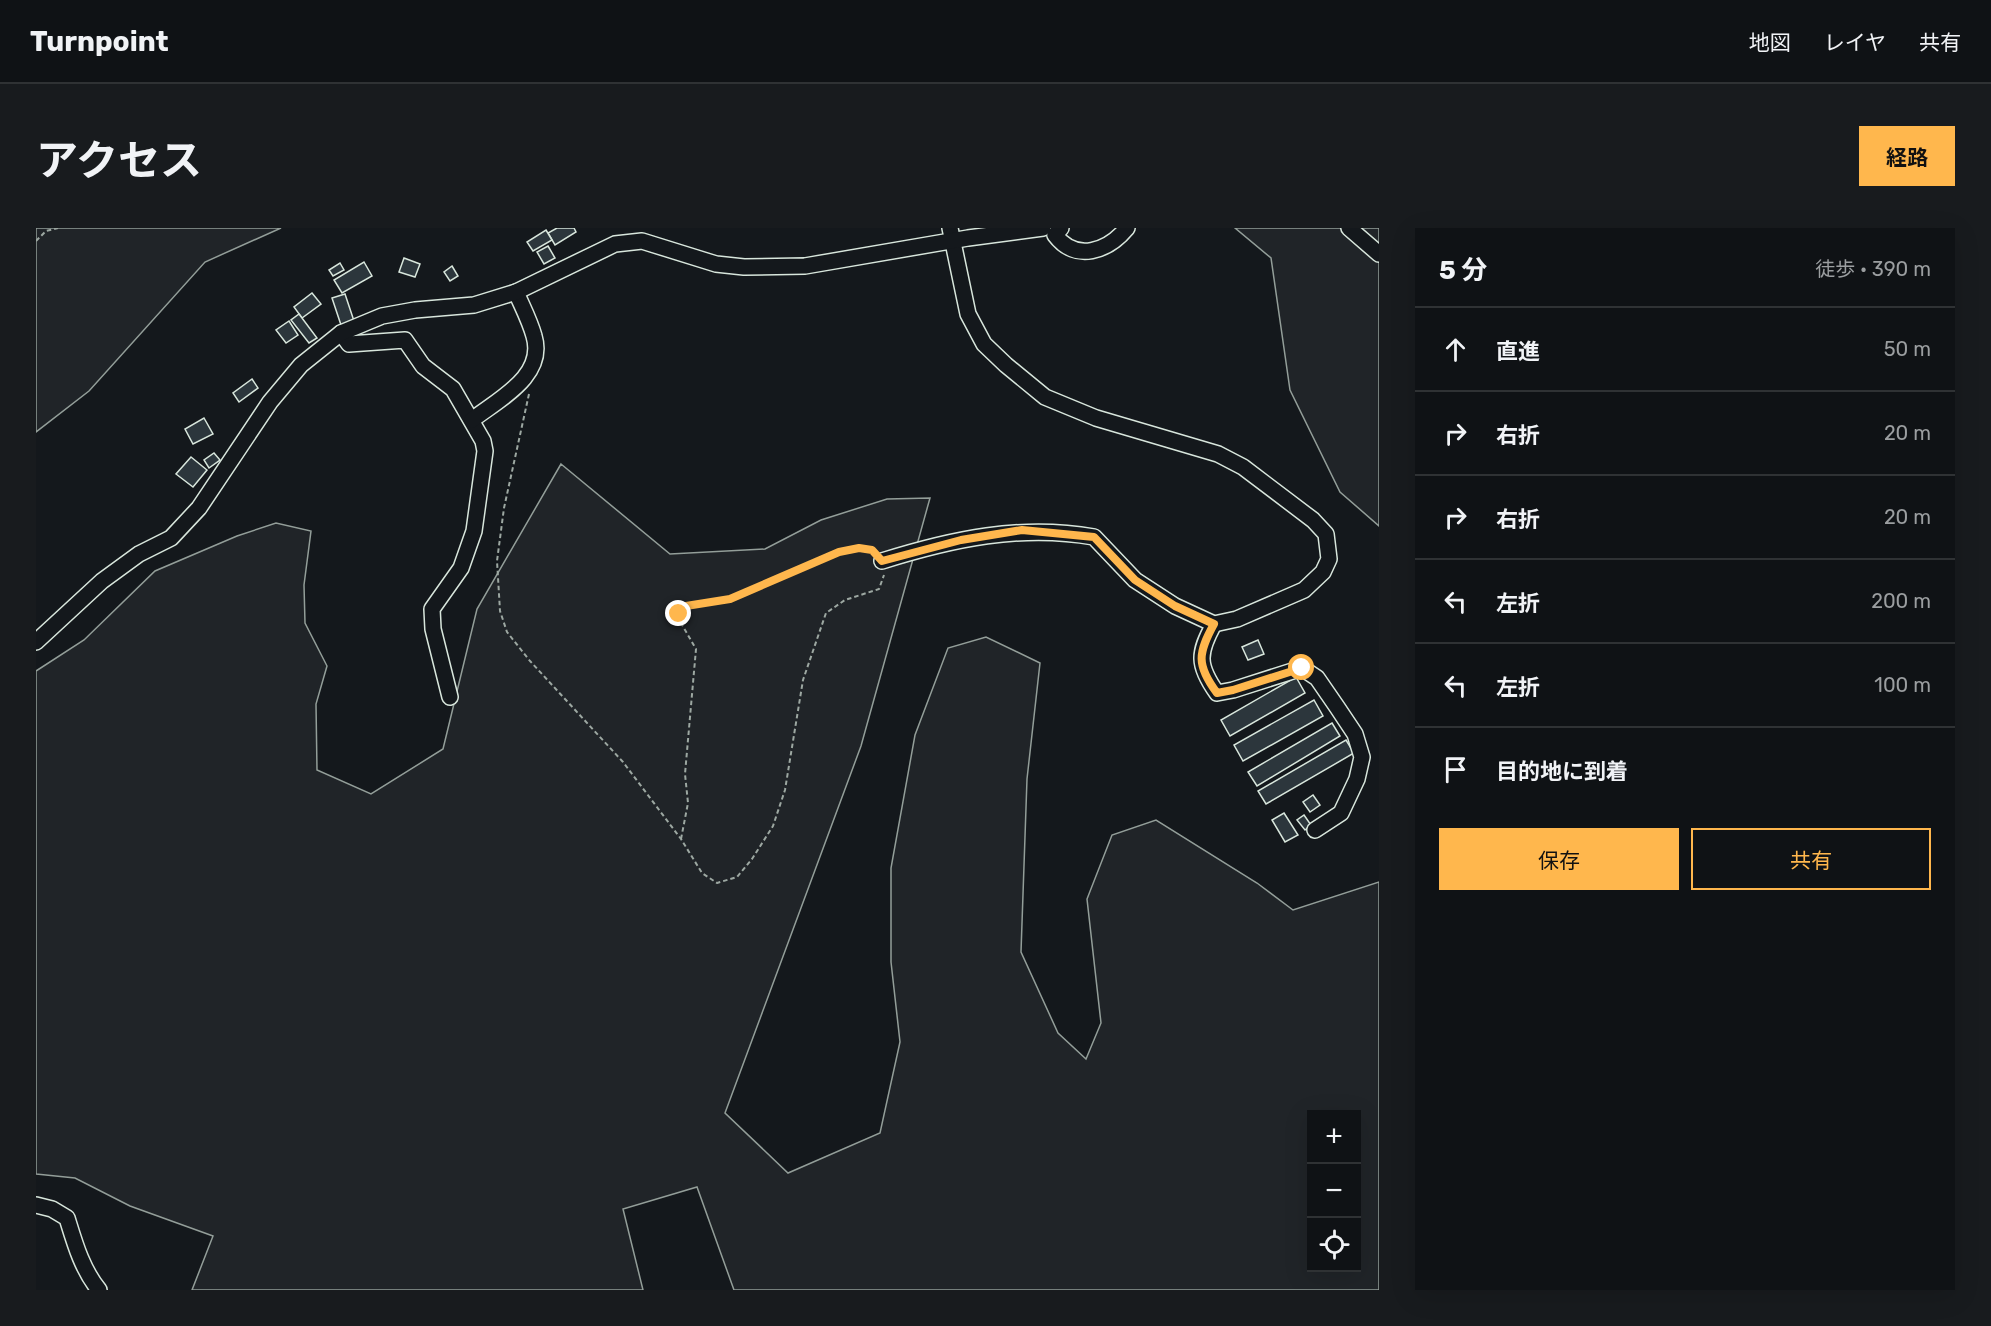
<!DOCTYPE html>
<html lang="ja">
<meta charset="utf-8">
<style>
body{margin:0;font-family:Rubik,"Noto Sans JP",sans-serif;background:#181b1e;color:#f1f3f6}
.controls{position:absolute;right:18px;bottom:18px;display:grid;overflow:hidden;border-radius:0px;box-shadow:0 6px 24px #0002}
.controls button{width:54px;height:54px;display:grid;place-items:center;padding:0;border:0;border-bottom:2px solid #2f3234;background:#0f1215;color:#f1f3f6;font:30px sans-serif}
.stop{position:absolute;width:18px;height:18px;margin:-14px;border:4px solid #ffb74d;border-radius:50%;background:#fff}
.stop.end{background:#ffb74d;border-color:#fff;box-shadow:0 2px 6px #0008}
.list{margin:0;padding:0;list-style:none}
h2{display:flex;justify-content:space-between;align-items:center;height:78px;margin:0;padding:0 24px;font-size:26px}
h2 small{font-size:20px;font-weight:400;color:#9b9ea0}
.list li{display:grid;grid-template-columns:39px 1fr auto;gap:18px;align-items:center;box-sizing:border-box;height:84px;padding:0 24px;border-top:2px solid #2f3234}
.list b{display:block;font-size:22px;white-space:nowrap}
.list em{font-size:20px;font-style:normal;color:#9b9ea0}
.actions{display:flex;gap:12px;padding:18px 24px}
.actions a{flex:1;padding:14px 0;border:2px solid #ffb74d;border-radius:0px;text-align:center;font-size:21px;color:#ffb74d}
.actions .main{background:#ffb74d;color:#111}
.icon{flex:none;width:33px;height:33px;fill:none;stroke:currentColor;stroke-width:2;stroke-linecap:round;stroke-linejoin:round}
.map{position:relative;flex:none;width:1343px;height:1062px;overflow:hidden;border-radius:0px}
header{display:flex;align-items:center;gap:36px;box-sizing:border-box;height:84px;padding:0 30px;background:#0f1215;border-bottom:2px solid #2f3234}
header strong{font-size:28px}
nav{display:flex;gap:33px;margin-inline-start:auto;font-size:21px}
.intro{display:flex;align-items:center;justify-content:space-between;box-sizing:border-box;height:144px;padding:0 36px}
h1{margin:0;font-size:42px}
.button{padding:15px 27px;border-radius:0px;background:#ffb74d;color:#111;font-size:21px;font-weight:700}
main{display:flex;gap:36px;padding:0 36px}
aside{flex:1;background:#0f1215;border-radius:0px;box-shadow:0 6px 24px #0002}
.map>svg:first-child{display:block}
.green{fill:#202428;stroke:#939e99;stroke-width:1.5;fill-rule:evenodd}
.building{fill:#2c363c;stroke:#d8e6dc;stroke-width:1.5}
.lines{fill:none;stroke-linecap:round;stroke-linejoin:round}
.minor-casing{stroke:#d8e6dc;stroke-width:18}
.path{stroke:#9da8a2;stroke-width:2;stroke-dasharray:4.5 3;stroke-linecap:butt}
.minor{stroke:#14181c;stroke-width:15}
.route{stroke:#ffb74d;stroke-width:8}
</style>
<header>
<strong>Turnpoint</strong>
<nav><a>地図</a><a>レイヤ</a><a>共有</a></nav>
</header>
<div class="intro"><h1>アクセス</h1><a class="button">経路</a></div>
<main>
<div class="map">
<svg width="1343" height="1062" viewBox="0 0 1343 1062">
<rect width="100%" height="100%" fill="#14181c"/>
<g class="green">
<path d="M0,0H245L169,34L53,163L0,204Z"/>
<path d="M1199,0H1343V298L1304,264L1254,162L1235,30Z"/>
<path d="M525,236L634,326L729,321L785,292L851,271L894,270L825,518L689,885L752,945L844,905L864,814L855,734V640L879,507L912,420L950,409L1004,435L991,551L985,724L1022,805L1050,831L1065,795L1051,671L1076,607L1120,592L1221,655L1257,682L1343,654V1062H698L661,959L587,981L607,1062H156L177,1008L94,978L39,950L0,946V443L48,412L119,343L201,308L240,295L275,303L268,357L269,395L291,438L280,476L281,542L335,566L407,521L441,381ZM1276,886H1320V1040H1276Z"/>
</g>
<g class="building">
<path d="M521,0H538L540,4L519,17L512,5Z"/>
<path d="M510,2L516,12L497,23L491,14Z"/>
<path d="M512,18L519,30L508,36L501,24Z"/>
<path d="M368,30L384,36L379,49L363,44Z"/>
<path d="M328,34L336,48L306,65L298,52Z"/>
<path d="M304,35L308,42L297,48L293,42Z"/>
<path d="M416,38L422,48L414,53L408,44Z"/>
<path d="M276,65L285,76L266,90L258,79Z"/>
<path d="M309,66L318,93L305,97L296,70Z"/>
<path d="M263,86L281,110L273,115L255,92Z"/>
<path d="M253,93L262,107L250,115L240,102Z"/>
<path d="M216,151L222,160L203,174L197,165Z"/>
<path d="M168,190L177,206L157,216L149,201Z"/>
<path d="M178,225L184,232L173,240L168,232Z"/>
<path d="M155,229L171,242L157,259L140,246Z"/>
<path d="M1222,412L1228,426L1212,432L1206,419Z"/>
<path d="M1260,449L1269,465L1194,508L1185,492Z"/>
<path d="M1278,472L1287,488L1207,533L1198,517Z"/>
<path d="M1296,495L1304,508L1221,558L1212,544Z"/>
<path d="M1310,512L1318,525L1230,576L1222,563Z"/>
<path d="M1277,567L1284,577L1274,584L1267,574Z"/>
<path d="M1248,585L1262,607L1249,614L1236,592Z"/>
<path d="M1268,587L1275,597L1269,602L1261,592Z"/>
</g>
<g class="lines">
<defs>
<g id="minor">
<path d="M1025,0L1019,7C1040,35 1072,23 1091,0"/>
<path d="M1313,0L1343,26"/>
<path d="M305,105L313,116L369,112L387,138L417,161L447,213L449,223L438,303L425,340L396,381L397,401L414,469"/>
<path d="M436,192C463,171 510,148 498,108C494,93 486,78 480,64"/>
<path d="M846,333C916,311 985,296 1058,309L1099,352L1139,378L1178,396L1201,391L1268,362L1287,344L1293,331L1290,306L1277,292L1207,239L1182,226L1060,190L1009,169L970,137L948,116L932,86L914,0"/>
<path d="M1178,396C1162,425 1161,437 1181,465L1197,462L1266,440L1281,450L1301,479L1319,506L1326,529L1321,551L1305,585L1279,602"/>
<path d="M0,414L66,353L103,326L135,310L163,280L234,174L265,137L305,105L346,88L379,82L438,77L480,64L579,16L606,13L680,36L708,39L769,38L932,10L1007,0"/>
<path d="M0,977L16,981L31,990C39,1016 46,1041 63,1062"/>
</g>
</defs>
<use href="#minor" class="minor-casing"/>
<g class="path">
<path d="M0,13L10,3L22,0"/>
<path d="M493,166L468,280L461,333L464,383L471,404L494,433L587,534L645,611L666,645L681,655L701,649L716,631L737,598L749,562L767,452L790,385L809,372L843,361L848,347"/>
<path d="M645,611L652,575L649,546L660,421L645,395L643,386L650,378C665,375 681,374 696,370C726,362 812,307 838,324"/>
</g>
<use href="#minor" class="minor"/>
</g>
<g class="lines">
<path class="route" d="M643,386L650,378L694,371L803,324L823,320L836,322L846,333L925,312L986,302L1058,309L1099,352L1139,378L1178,396C1162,425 1160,437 1181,465L1197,462L1266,440"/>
</g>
</svg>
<div class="controls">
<button>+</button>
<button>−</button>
<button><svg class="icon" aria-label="locate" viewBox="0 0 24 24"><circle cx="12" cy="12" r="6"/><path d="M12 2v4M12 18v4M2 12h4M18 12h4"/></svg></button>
</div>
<div class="stop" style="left:1266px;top:440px"></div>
<div class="stop end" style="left:643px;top:386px"></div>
</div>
<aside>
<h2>5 分<small>徒歩 · 390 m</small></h2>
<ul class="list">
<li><svg class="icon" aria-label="ahead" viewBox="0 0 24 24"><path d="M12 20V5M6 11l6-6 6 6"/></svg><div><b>直進</b></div><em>50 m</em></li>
<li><svg class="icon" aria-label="right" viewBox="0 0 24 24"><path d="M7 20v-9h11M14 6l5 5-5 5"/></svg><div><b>右折</b></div><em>20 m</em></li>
<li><svg class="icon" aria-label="right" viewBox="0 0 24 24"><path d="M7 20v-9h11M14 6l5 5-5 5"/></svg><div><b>右折</b></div><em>20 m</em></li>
<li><svg class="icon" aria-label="left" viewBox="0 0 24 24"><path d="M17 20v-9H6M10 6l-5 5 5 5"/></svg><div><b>左折</b></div><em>200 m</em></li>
<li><svg class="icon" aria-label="left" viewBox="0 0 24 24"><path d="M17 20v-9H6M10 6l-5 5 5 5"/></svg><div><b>左折</b></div><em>100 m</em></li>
<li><svg class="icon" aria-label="arrive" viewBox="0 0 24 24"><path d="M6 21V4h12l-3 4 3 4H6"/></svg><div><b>目的地に到着</b></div></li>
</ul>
<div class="actions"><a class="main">保存</a><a>共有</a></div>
</aside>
</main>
